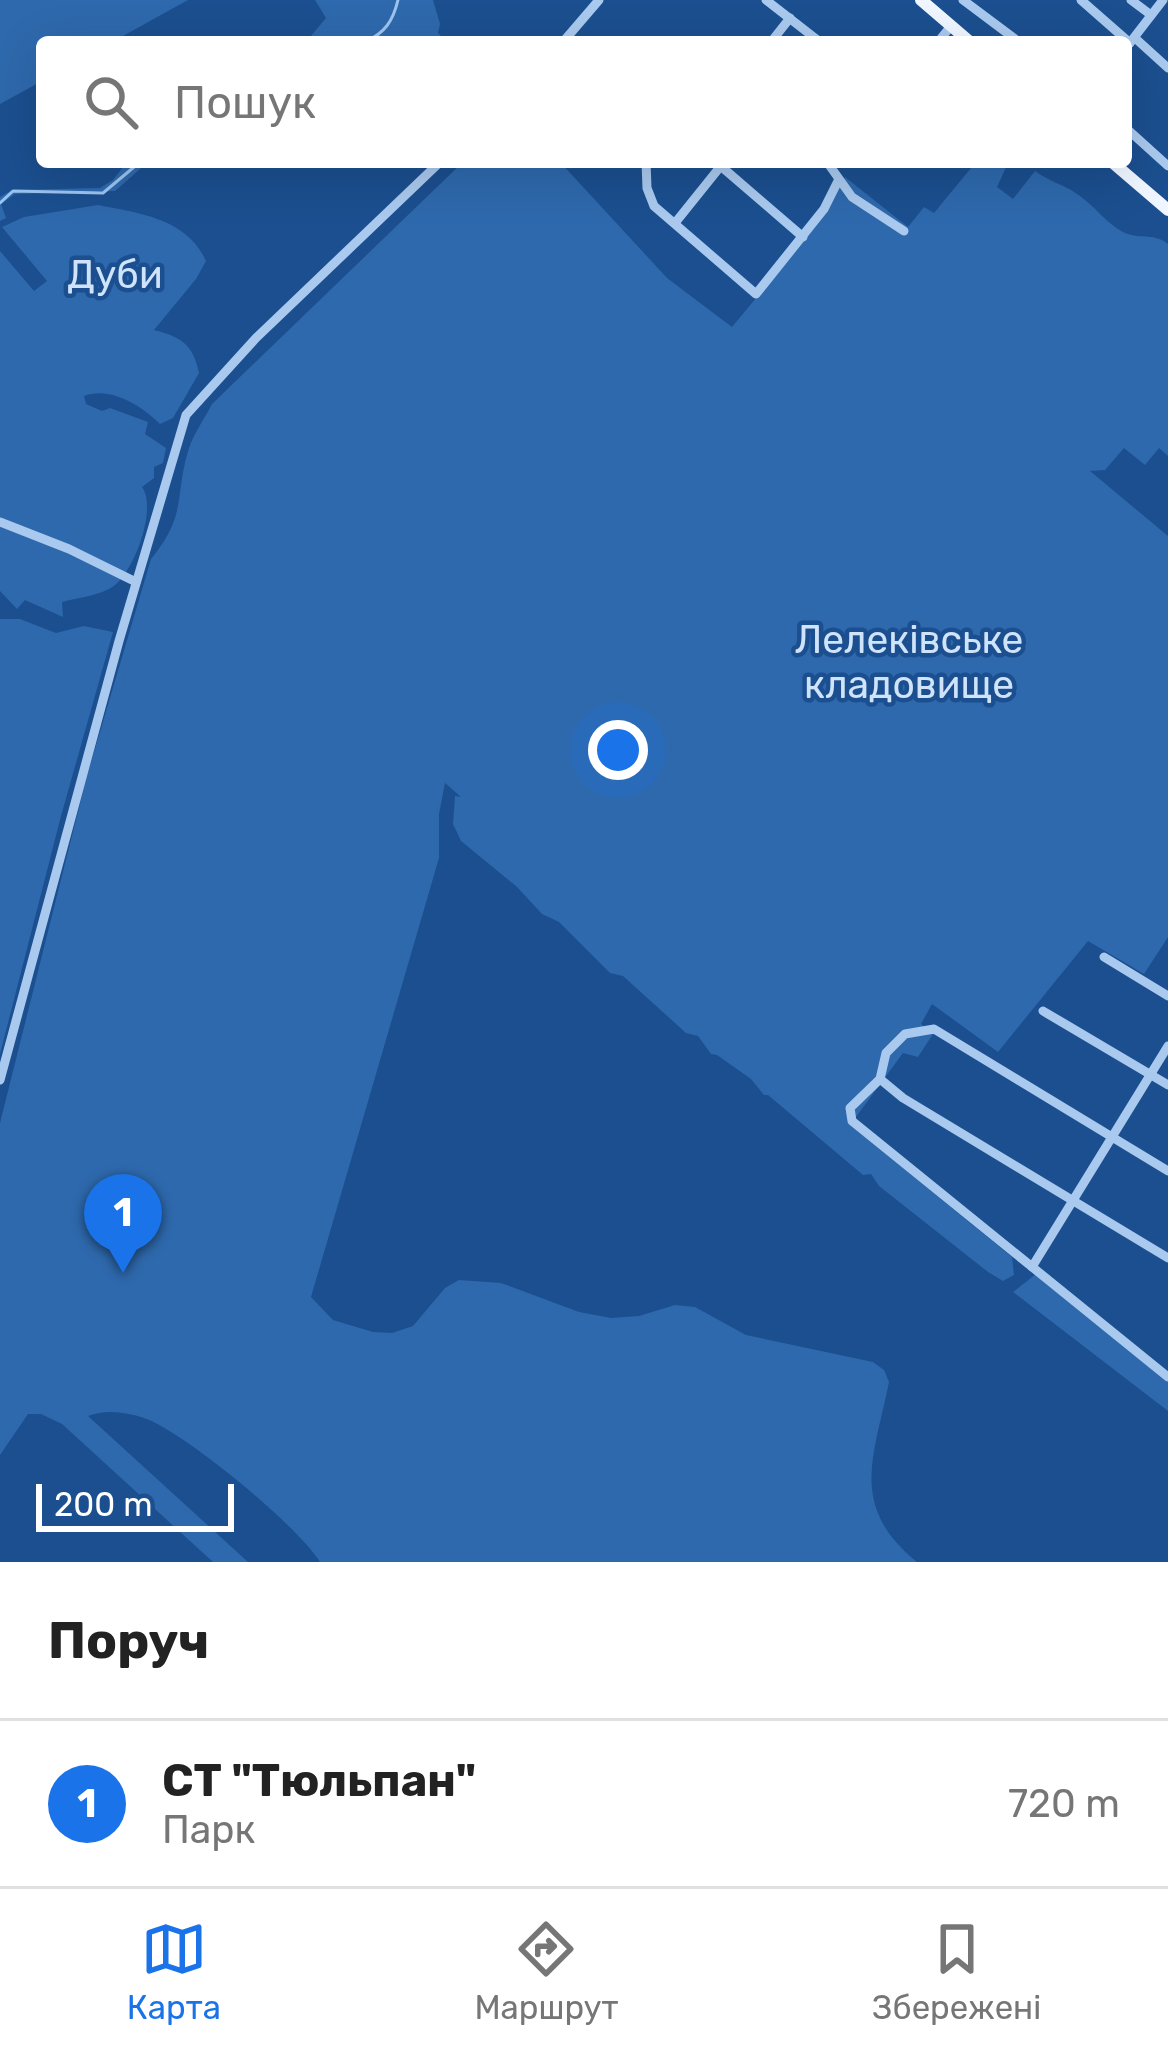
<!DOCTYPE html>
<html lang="uk">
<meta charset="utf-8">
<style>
body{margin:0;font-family:Rubik,sans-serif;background:#f2f2f2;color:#222}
.scale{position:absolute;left:36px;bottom:30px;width:198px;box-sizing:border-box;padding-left:12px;border:6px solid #fff;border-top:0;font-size:33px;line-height:42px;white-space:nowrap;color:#fff;-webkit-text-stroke:9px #1b4f8f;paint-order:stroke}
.you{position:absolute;left:618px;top:750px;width:42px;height:42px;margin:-30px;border:9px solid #fff;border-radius:50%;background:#1a73e8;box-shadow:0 0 0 18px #1a73e833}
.badge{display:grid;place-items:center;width:78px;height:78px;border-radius:50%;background:#1a73e8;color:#fff;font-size:39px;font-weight:700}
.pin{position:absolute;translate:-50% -99px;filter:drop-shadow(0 3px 6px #0008)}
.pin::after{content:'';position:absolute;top:63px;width:42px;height:36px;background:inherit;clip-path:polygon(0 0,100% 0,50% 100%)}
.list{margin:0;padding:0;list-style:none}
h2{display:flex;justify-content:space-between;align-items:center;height:156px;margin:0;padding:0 48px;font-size:51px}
h2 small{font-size:39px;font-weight:400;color:#767676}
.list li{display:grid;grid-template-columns:78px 1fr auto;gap:36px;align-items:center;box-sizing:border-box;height:168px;padding:0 48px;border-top:3px solid #e0e0e0}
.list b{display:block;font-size:45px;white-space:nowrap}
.list p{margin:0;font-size:39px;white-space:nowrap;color:#767676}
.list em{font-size:39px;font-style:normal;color:#767676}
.icon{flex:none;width:66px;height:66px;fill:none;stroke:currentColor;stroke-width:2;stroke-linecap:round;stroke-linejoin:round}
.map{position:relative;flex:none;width:1168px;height:1562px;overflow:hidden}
.search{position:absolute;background:#fff;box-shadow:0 12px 48px #0002;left:36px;right:36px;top:36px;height:132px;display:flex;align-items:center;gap:30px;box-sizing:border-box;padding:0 42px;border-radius:12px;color:#767676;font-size:45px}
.sheet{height:324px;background:#fff}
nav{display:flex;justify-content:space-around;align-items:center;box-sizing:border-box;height:168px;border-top:3px solid #e0e0e0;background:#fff;font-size:33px;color:#767676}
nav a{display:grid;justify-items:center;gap:6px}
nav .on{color:#1a73e8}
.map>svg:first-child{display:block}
.green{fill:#2e69ad}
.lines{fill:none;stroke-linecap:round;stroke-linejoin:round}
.stream{stroke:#9cc4f0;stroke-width:3}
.minor{stroke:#a9c9ee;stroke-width:9}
.major{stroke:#f0f6ff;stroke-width:12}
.labels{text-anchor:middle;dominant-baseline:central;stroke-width:9;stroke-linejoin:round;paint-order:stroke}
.park-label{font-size:39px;fill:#cfe3fa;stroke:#1b4f8f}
</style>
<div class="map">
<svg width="1168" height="1562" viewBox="0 0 1168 1562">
<rect width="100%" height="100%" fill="#1b4f8f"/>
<g class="green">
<path d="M0,0H188L112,42H42V81L0,104Z"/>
<path d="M315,0H433L440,24L438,33L444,39L451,37L453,42H306L326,18Z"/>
<path d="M127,162H148L115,191L15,194L1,204L6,218L0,221V197L12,190L100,188L113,180Z"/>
<path d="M463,162H560L667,278L732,327L815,227L845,177L908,227L924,207L934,213L976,162H1005L1007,165L997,187L1013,199L1035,171C1050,182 1063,184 1077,194C1093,204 1106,223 1123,232C1138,240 1153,232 1168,244V456L1159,448L1145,465L1124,448L1105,470L1090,471L1168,536V937L1144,974L1088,941L998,1052L932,1004L921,1024L933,1034L918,1057L903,1053L850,1125L1012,1257L1014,1275L1003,1281L988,1272L879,1186L871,1174L863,1175L768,1095H764L751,1079L717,1055L711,1054L698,1036L686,1033L623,976L610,973L559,922L542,914L517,887L461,841L453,824L455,796L461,797L445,783L439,814V858L311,1297L333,1320L373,1332L392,1333L413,1326L445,1288L459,1280L501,1283L579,1312L611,1318L639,1316L675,1305L695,1307L746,1335L873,1362L884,1370L889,1382C874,1457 848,1506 917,1562H320C298,1526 183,1431 144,1418C126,1412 106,1409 88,1416L248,1562H213L62,1424L41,1414H28L0,1455V1123L87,776L151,559C188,514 174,496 189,448C194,433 205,418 212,404Z"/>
<path d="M98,205C138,213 187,218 206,261L196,279L154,330C181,337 193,344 199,373L173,418L160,424C142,406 110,386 84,396L86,404L102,411L110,408L148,422L145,434L166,448L163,463L154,467V478L142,487C158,508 133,578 109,589C95,596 77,598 62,602L63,617L25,600L17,609L0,591V251L34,291L47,281L2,227L24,217Z"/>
<path d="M0,619H20L56,633L84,626L113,632L61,816L0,1054Z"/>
<path d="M1036,1274L1168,1381V1411L1013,1292Z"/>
</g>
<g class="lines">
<g class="stream">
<path d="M365,42C385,33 393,21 398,0"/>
<path d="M0,203L13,191L103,193L140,162"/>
</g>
<g class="minor">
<path d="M766,0L820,42"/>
<path d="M963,0L1019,42"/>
<path d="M1081,0L1130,43"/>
<path d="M1131,0L1151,15"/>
<path d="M1135,38L1168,68"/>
<path d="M563,42L599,0"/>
<path d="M771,42L790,18"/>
<path d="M938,42L951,26"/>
<path d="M1129,44L1163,0"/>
<path d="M1126,128L1168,166"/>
<path d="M646,162L647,188L654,206L756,294L824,209L838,181"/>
<path d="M716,162L803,237"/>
<path d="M827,162L852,197L904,231"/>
<path d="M675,223L724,162"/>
<path d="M0,522L69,549L136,582"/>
<path d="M1104,957L1168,996"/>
<path d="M1043,1011L1168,1085"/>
<path d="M880,1079L903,1098L1168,1258"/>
<path d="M0,1080L119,641L186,415L256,338L440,162"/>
<path d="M1168,1171L934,1029L905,1034L886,1053L880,1079L850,1108L852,1121L1168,1377"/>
<path d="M1032,1267L1168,1046"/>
</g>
<g class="major">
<path d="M921,0L970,42"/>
<path d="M1112,162L1168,210"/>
</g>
</g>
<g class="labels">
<g class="park-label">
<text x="115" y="275">Дуби</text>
<text x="909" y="640">Лелеківське<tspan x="909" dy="45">кладовище</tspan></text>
</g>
</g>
</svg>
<div class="scale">200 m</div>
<div class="you"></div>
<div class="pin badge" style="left:123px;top:1273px">1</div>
<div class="search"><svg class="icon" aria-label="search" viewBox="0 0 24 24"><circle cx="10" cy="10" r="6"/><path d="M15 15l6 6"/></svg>Пошук</div>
</div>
<section class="sheet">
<h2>Поруч<small></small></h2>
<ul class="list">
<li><span class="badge">1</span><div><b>СТ &quot;Тюльпан&quot;</b><p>Парк</p></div><em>720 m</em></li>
</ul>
</section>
<nav>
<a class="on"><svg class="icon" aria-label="map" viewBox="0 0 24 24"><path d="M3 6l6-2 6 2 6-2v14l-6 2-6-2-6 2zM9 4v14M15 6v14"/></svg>Карта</a>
<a><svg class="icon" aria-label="directions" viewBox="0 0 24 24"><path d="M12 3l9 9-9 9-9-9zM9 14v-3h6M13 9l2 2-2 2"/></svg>Маршрут</a>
<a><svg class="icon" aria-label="saved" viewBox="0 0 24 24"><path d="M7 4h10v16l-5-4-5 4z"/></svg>Збережені</a>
</nav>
